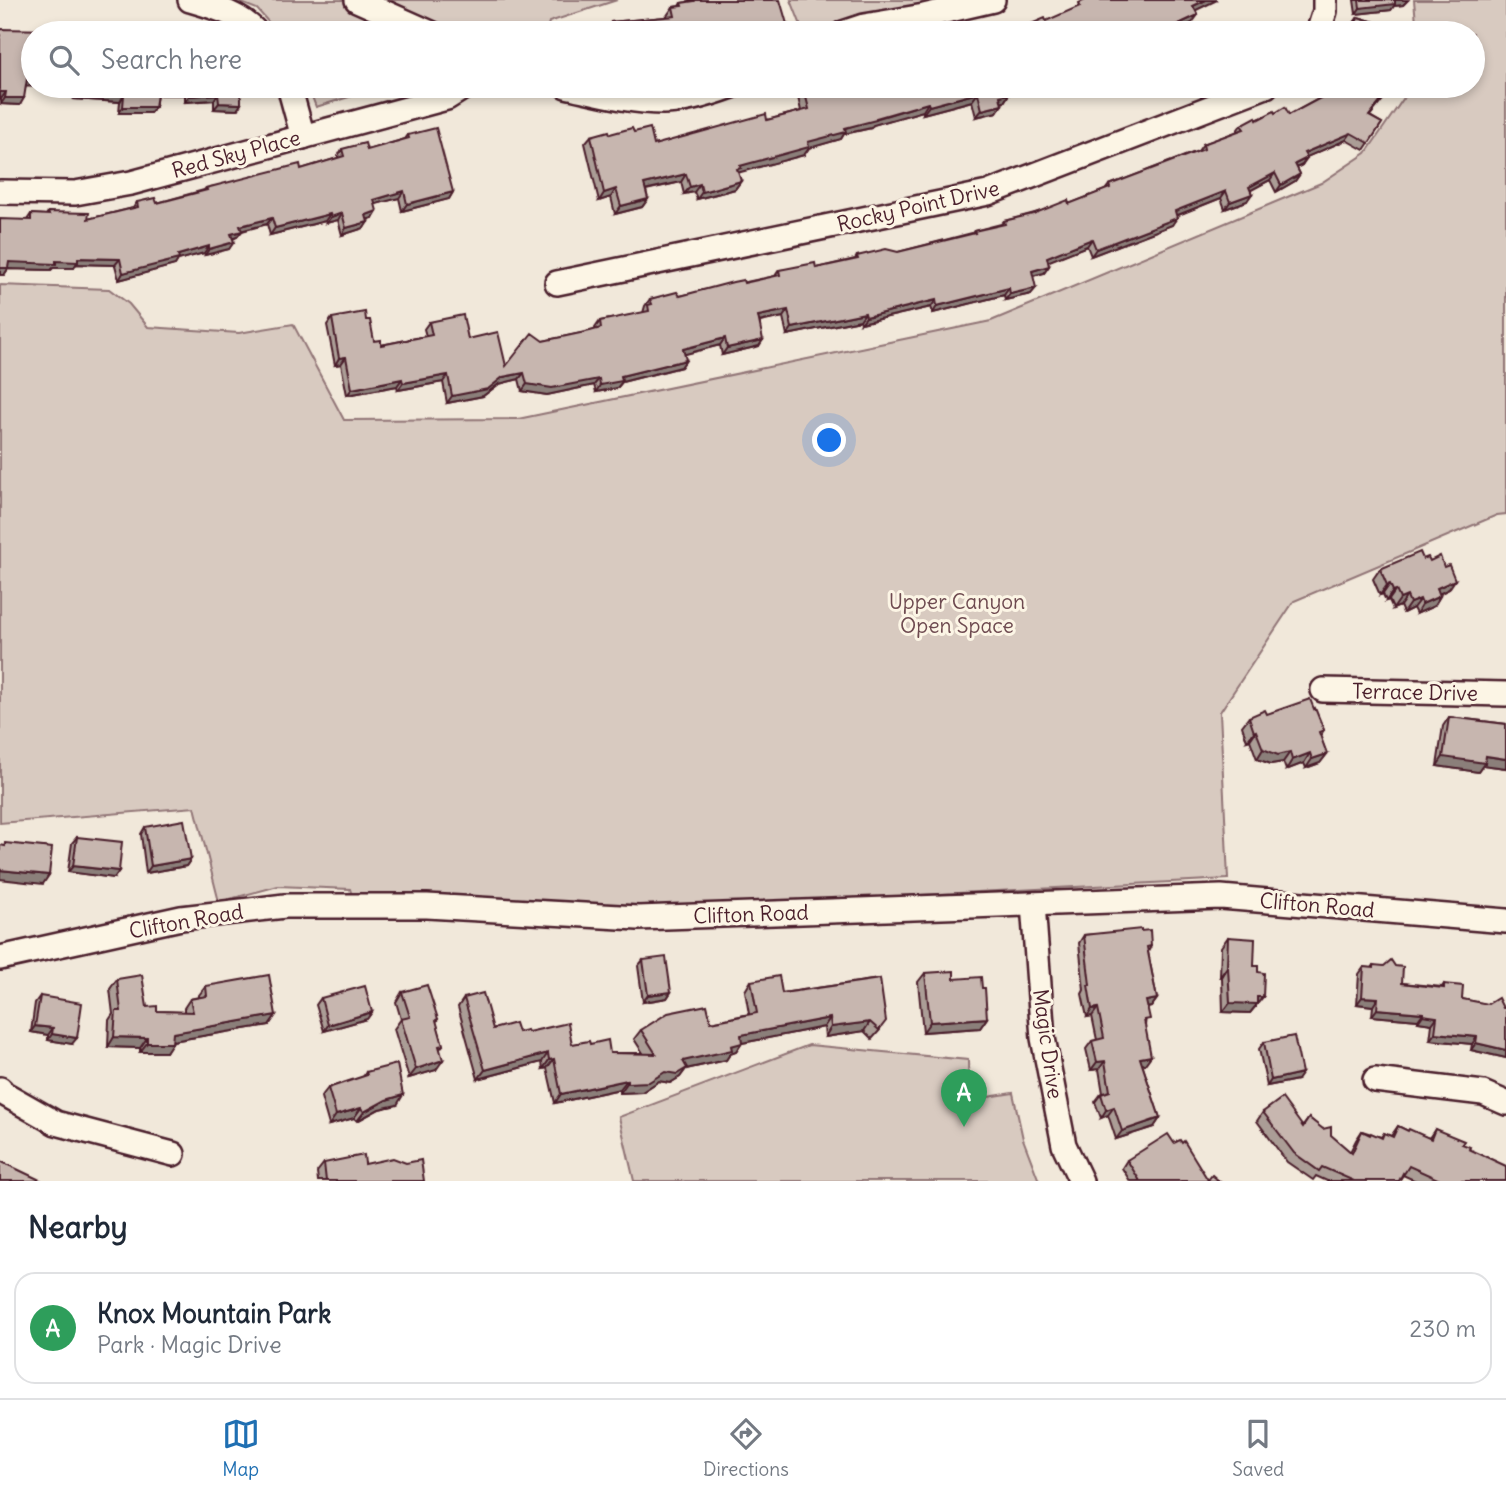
<!DOCTYPE html>
<meta charset="utf-8">
<style>
body{margin:0;font-family:Delius,sans-serif;background:#f2f2f3;color:#1f2937}
.you{position:absolute;left:830px;top:441px;width:24px;height:24px;margin:-18px;border:5px solid #fff;border-radius:50%;background:#1a73e8;box-shadow:0 0 0 10px #1a73e833}
.badge{display:grid;place-items:center;width:46px;height:46px;border-radius:50%;background:#1f6fb2;color:#fff;font-size:23px;font-weight:700}
.pin{position:absolute;translate:-50% -58px;filter:drop-shadow(0 2px 4px #0008)}
.pin::after{content:'';position:absolute;top:37px;width:24px;height:21px;background:inherit;clip-path:polygon(0 0,100% 0,50% 100%)}
.list{margin:0;padding:0;list-style:none}
h2{display:flex;justify-content:space-between;align-items:center;height:91px;margin:0;padding:0 28px;font-size:30px}
h2 small{font-size:23px;font-weight:400;color:#747a83}
.list li{display:grid;grid-template-columns:46px 1fr auto;gap:21px;align-items:center;box-sizing:border-box;height:112px;margin:0 14px 14px;padding:0 14px;border:2px solid #e0e1e3;border-radius:21px}
.list b{display:block;font-size:26px;white-space:nowrap}
.list p{margin:0;font-size:23px;white-space:nowrap;color:#747a83}
.list em{font-size:23px;font-style:normal;color:#747a83}
.icon{flex:none;width:38px;height:38px;fill:none;stroke:currentColor;stroke-width:2;stroke-linecap:round;stroke-linejoin:round}
.map{position:relative;flex:none;width:1506px;height:1181px;overflow:hidden}
.search{position:absolute;background:#fff;box-shadow:0 4px 10px #0003;left:21px;right:21px;top:21px;height:77px;display:flex;align-items:center;gap:18px;box-sizing:border-box;padding:0 24px;border-radius:38px;color:#747a83;font-size:26px}
.sheet{height:217px;background:#fff}
nav{display:flex;justify-content:space-around;align-items:center;box-sizing:border-box;height:98px;border-top:2px solid #e0e1e3;background:#fff;font-size:19px;color:#747a83}
nav a{display:grid;justify-items:center;gap:4px}
nav .on{color:#1f6fb2}
.map>svg:first-child{display:block}
.green{fill:#d8cac0;stroke:#917476;stroke-width:2}
.lines{fill:none;stroke-linecap:round;stroke-linejoin:round}
.minor-casing{stroke:#4a1f2b;stroke-width:28}
.minor{stroke:#fcf5e5;stroke-width:23}
.wall{fill:#ab9d96;stroke:#4a1f2b;stroke-width:2}
.shaded-wall{fill:#8b7f7a;stroke:#4a1f2b;stroke-width:2}
.building{fill:#c7b6af;stroke:#4a1f2b;stroke-width:2}
.labels{text-anchor:middle;dominant-baseline:central;stroke-width:6;stroke-linejoin:round;paint-order:stroke}
.street-label{font-size:21px;fill:#4a1f2b;stroke:#fcf5e5}
.park-label{font-size:21px;fill:#6e4a50;stroke:#fcf5e5}
</style>
<div class="map">
<svg width="1506" height="1181" viewBox="0 0 1506 1181">
<rect width="100%" height="100%" fill="#f1e8da"/>
<filter id="ink" filterUnits="userSpaceOnUse"><feTurbulence type="fractalNoise" baseFrequency=".0143" numOctaves="2"/><feDisplacementMap in="SourceGraphic" scale="14" xChannelSelector="R" yChannelSelector="G"/><feConvolveMatrix kernelMatrix="1 2 1 2 8 2 1 2 1" color-interpolation-filters="sRGB"/></filter>
<g filter="url(#ink)">
<g class="green">
<path d="M234,0H617L549,22L546,33H488L482,30L478,33H278L257,9Z"/>
<path d="M791,0H980L868,21L830,33H804Z"/>
<path d="M1414,0H1506V514L1497,515L1294,601L1220,712L1228,879L822,900L642,906H355L350,889L278,886L219,902L195,807L0,823V285L109,289L129,304L148,327L239,333L293,324L344,420L518,419L991,321L1321,183L1366,153L1412,86H1473V33H1417Z"/>
<path d="M308,86H385L316,107Z"/>
<path d="M809,1045L968,1060L969,1100L1013,1093L1023,1139L1039,1181H634L619,1117Z"/>
</g>
<g class="lines">
<defs>
<g id="minor">
<path d="M190,0C214,7 240,14 257,33"/>
<path d="M357,0L431,33"/>
<path d="M843,33L864,26L924,16L993,0"/>
<path d="M1318,33L1325,11V0"/>
<path d="M289,86L303,137"/>
<path d="M566,86C598,93 630,102 663,102C683,102 713,93 732,86"/>
<path d="M0,192L75,193L131,183L447,98L466,86"/>
<path d="M557,283L988,193L1266,86"/>
<path d="M1323,690L1506,694"/>
<path d="M1033,904L1043,1038L1064,1145L1081,1181"/>
<path d="M0,958L181,918L285,906H427L638,918L1221,897L1506,921"/>
<path d="M1375,1080L1483,1093L1506,1103"/>
<path d="M0,1089L3,1093L56,1123L173,1154"/>
</g>
</defs>
<use href="#minor" class="minor-casing"/>
<use href="#minor" class="minor"/>
</g>
<g class="wall">
<path d="M689,0H780L596,32L599,28L607,27L611,22L666,17L673,7L679,6L681,3L687,2Z"/>
<path d="M1354,0H1408L1403,5L1394,6L1391,10L1356,14Z"/>
<path d="M1358,17L1412,33H1350L1353,24Z"/>
<path d="M0,29L33,86H46L44,87L26,86L20,105L1,104Z"/>
<path d="M72,86H241V104L237,110L214,109V100L185,102V95H157L155,107L150,113H119L120,102L74,99Z"/>
<path d="M813,86H1026L1008,91L1009,94L1004,102H1002L997,112L976,117L972,101L923,114V111L873,125L871,128L844,134L841,139L809,148L804,155L738,172L741,181L735,189L697,199L694,192L684,194L681,182L646,190L648,199L642,207L615,214L611,197L599,201L585,143L591,136L634,132L654,145L767,120L801,111L798,97L804,89L812,87Z"/>
<path d="M1331,86H1394L1370,116L1382,123L1364,150L1346,140L1306,157L1302,165L1297,168L1300,174L1295,181L1276,192L1270,180L1250,190L1247,201L1225,209L1221,198L1176,216L1172,225L1091,256L1087,246L1048,261L1049,266L1044,273L1033,276L1031,294L1005,300L1004,295L933,313L931,307L861,323L860,320L787,335L783,317L760,322L759,346L722,355L720,345L684,354L686,360L681,367L622,382L617,388L596,392L594,385L547,395L522,391L519,379L499,384L483,396L447,403L443,382L398,390L397,386L347,395L341,364L335,365L327,325L332,318L366,320L374,341L381,345L426,336L424,329L429,322L468,339L506,366L543,341L596,330L595,328L600,321L643,313L645,306L650,299L680,296L775,276L779,270L816,268L855,259L857,256L898,252L972,233L974,231L1001,224L1004,221L1069,204L1105,190L1109,185L1198,151L1203,144L1236,132L1241,125L1275,113L1289,115L1326,95Z"/>
<path d="M408,135L453,192L449,199L402,211L399,198L375,204L373,218L368,219L364,228L342,235L338,220L326,223L325,221L270,235L267,224L242,231L237,237L233,239L229,249L205,255L204,253L178,260L175,265L119,280L115,265L76,264L74,268H53L51,270L8,269L4,275L27,220L31,214L46,215L48,212L88,219L133,208L137,202L157,203L204,190L206,188L301,169L338,158V156L342,149L367,150L405,139Z"/>
<path d="M1423,559L1430,561L1449,589L1439,594L1440,596L1434,606L1416,614L1413,608L1403,613L1400,606L1393,609L1389,600L1386,601L1383,594L1380,595L1373,579L1380,569Z"/>
<path d="M1314,709L1324,730L1320,736L1327,754L1320,763L1306,768L1304,763L1286,770L1283,762L1271,764L1257,759L1250,740L1247,741L1242,726L1249,717Z"/>
<path d="M1449,717L1506,724V768L1483,765L1478,772L1437,766L1443,726Z"/>
<path d="M145,827L191,859L186,866L146,873L141,834Z"/>
<path d="M77,837L114,878L68,872L72,843Z"/>
<path d="M1141,931L1151,946L1148,952L1157,999L1151,1007L1147,1008L1145,1026V1064H1142L1160,1118L1154,1127L1116,1139L1108,1115L1101,1118L1095,1102L1101,1094L1103,1093L1099,1069L1091,1070L1086,1049L1092,1041L1097,1040L1092,1016L1087,1017L1082,994L1084,990L1079,943L1084,935Z"/>
<path d="M1228,937L1254,966L1256,1007H1255L1250,1013L1223,1012L1222,977H1220L1221,947Z"/>
<path d="M643,960L671,992L667,998L643,1002L638,966Z"/>
<path d="M1374,965L1402,983L1442,987L1444,984L1462,999L1506,1008V1058L1471,1050L1472,1044L1430,1040L1432,1024L1418,1022V1020L1372,1016L1373,1006L1357,1004L1359,974L1364,967L1372,968Z"/>
<path d="M925,973L954,979L987,1018L980,1028L923,1032L918,982Z"/>
<path d="M117,979L147,1007L157,1011L184,1012V1008L190,999L199,997V995L206,986L276,1015L269,1025L172,1041L166,1052H140V1048L108,1047L109,1020L113,1014L110,989Z"/>
<path d="M880,979V1030L872,1039L864,1031L825,1037L824,1027L742,1043L736,1052L730,1054L726,1060L686,1069L680,1077L670,1083L659,1081L642,1092L620,1093V1089L555,1103L547,1068L543,1069L542,1062L478,1079L458,1007L464,998L493,1029L518,1032H528L572,1044H590L610,1053H643L634,1039L641,1030L711,1022L749,1014L745,991L751,981L782,993Z"/>
<path d="M402,992L438,1019L436,1022L443,1045L440,1049L436,1070L409,1078L394,1029L401,1019L396,1002Z"/>
<path d="M40,996L72,1044L48,1040V1035L31,1032L35,1003Z"/>
<path d="M321,998L372,1012L367,1019L324,1031L316,1005Z"/>
<path d="M1264,1042L1297,1080L1267,1086L1259,1049Z"/>
<path d="M366,1072L397,1105L379,1109L357,1121L354,1118L329,1125L321,1097L328,1088L363,1077Z"/>
<path d="M1263,1112L1303,1126L1309,1118L1350,1152L1356,1140L1362,1131L1381,1137L1384,1133L1391,1136L1398,1126L1408,1131L1429,1138L1435,1129L1462,1144L1506,1181H1416L1403,1175L1399,1181H1327L1316,1176L1313,1180L1287,1162L1257,1121Z"/>
<path d="M1174,1143L1208,1180L1219,1181H1130L1122,1168L1127,1160Z"/>
<path d="M324,1163L365,1164L424,1181H318L317,1172Z"/>
</g>
<g class="shaded-wall">
<path d="M1206,0H1217L1188,14L1193,6Z"/>
<path d="M1395,0H1408L1403,5L1394,6L1391,10L1356,14L1360,8Z"/>
<path d="M1198,15L1192,23L1170,33H1159Z"/>
<path d="M787,24L781,33H769L778,27Z"/>
<path d="M27,79L33,80V86H46L44,87L22,86Z"/>
<path d="M1006,86H1026L1001,92Z"/>
<path d="M158,88H189L185,95H153Z"/>
<path d="M0,92H6L1,99H0Z"/>
<path d="M78,93L124,95L120,102L74,99Z"/>
<path d="M978,93L972,101L923,114L929,106Z"/>
<path d="M218,94L214,100L185,102L189,96Z"/>
<path d="M1009,94L1004,102L995,104L1000,96Z"/>
<path d="M5,98H24L20,105L1,104Z"/>
<path d="M219,103L241,104L237,110L214,109Z"/>
<path d="M928,103L923,111L873,125L871,128L844,134L841,139L809,148L804,155L737,173L732,177L740,166L845,128Z"/>
<path d="M1002,105L997,112L976,117L982,110Z"/>
<path d="M123,107H155L150,113H119Z"/>
<path d="M1351,133L1346,140L1300,160L1304,153Z"/>
<path d="M1307,158L1302,165L1290,171L1295,164Z"/>
<path d="M1275,173L1270,180L1244,194L1249,187Z"/>
<path d="M686,174L681,182L639,191L644,184Z"/>
<path d="M1300,174L1295,181L1276,192L1281,185Z"/>
<path d="M741,181L735,189L697,199L702,192Z"/>
<path d="M700,184L694,192L684,194L690,187Z"/>
<path d="M616,189L611,197L599,201L604,193Z"/>
<path d="M404,191L399,198L369,206L374,200Z"/>
<path d="M1226,191L1221,198L1170,218L1175,211Z"/>
<path d="M453,192L449,199L402,211L407,204Z"/>
<path d="M1252,194L1247,201L1225,209L1230,202Z"/>
<path d="M648,199L642,207L615,214L621,206Z"/>
<path d="M377,211L373,218L362,221L366,215Z"/>
<path d="M342,213L338,220L326,223L331,217Z"/>
<path d="M330,214L325,221L270,235L275,228Z"/>
<path d="M272,218L267,224L236,232L240,226Z"/>
<path d="M1177,218L1172,225L1091,256L1096,249Z"/>
<path d="M368,222L364,228L342,235L346,228Z"/>
<path d="M242,231L237,237L227,240L231,234Z"/>
<path d="M1092,239L1087,246L1042,264L1047,257Z"/>
<path d="M234,242L229,249L205,255L209,249Z"/>
<path d="M209,246L204,253L178,260L175,265L119,280L123,273L178,255Z"/>
<path d="M78,258L120,259L115,265L76,264L74,268H53L51,270L8,269L4,275H0V268L9,262L56,261Z"/>
<path d="M1049,266L1044,273L1027,277L1032,271Z"/>
<path d="M1009,288L1004,295L933,313L937,306Z"/>
<path d="M1036,288L1031,294L1005,300L1010,294Z"/>
<path d="M936,300L931,307L861,323L866,317Z"/>
<path d="M788,310L783,317L753,323L758,316Z"/>
<path d="M865,313L860,320L787,335L792,328Z"/>
<path d="M725,338L720,345L678,356L683,349Z"/>
<path d="M763,340L759,346L722,355L727,348Z"/>
<path d="M346,357L341,364L335,365L339,358Z"/>
<path d="M686,360L681,367L622,382L617,388L596,392L600,385L621,376Z"/>
<path d="M524,373L519,379L499,384L483,396L447,403L452,396L503,377Z"/>
<path d="M448,375L443,382L398,390L403,383Z"/>
<path d="M402,379L397,386L347,395L352,389Z"/>
<path d="M599,379L594,385L547,395L522,391L527,384Z"/>
<path d="M1455,580L1449,589L1430,598L1437,588Z"/>
<path d="M1390,584L1383,594L1380,595L1387,585Z"/>
<path d="M1396,590L1389,600L1386,601L1393,591Z"/>
<path d="M1407,596L1400,606L1393,609L1400,599Z"/>
<path d="M1440,596L1434,606L1416,614L1422,604Z"/>
<path d="M1420,599L1413,608L1403,613L1410,603Z"/>
<path d="M1256,731L1250,740L1247,741L1254,732Z"/>
<path d="M1263,749L1290,752L1283,762L1271,764L1257,759Z"/>
<path d="M1310,753L1304,763L1286,770L1292,760Z"/>
<path d="M1327,754L1320,763L1306,768L1312,759Z"/>
<path d="M1486,756L1506,759V768L1483,765L1478,772L1437,766L1443,757Z"/>
<path d="M191,859L186,866L146,873L151,866Z"/>
<path d="M73,866L119,871L114,878L68,872Z"/>
<path d="M0,870L49,875L43,884L0,879Z"/>
<path d="M1227,967H1228L1222,977H1220Z"/>
<path d="M671,992L667,998L643,1002L648,995Z"/>
<path d="M1257,997H1263L1250,1013L1223,1012L1230,1003Z"/>
<path d="M1362,997L1378,998L1373,1006L1357,1004Z"/>
<path d="M1157,999L1151,1007L1140,1009L1146,1001Z"/>
<path d="M1098,1008L1092,1016L1087,1017L1092,1009Z"/>
<path d="M1377,1009L1423,1013L1418,1020L1372,1016Z"/>
<path d="M372,1012L367,1019L324,1031L328,1025Z"/>
<path d="M276,1015L269,1025L166,1042L173,1033Z"/>
<path d="M1423,1015L1437,1017L1432,1024L1418,1022Z"/>
<path d="M830,1018L824,1027L742,1043L736,1052L730,1054L726,1060L686,1069L680,1077L670,1083L659,1081L642,1092L620,1093L627,1083L683,1061L741,1035Z"/>
<path d="M987,1018L980,1028L923,1032L930,1022Z"/>
<path d="M870,1022L864,1031L825,1037L831,1027Z"/>
<path d="M35,1026L53,1028L48,1035L31,1032Z"/>
<path d="M1435,1033L1477,1037L1472,1044L1430,1040Z"/>
<path d="M52,1034L77,1038L72,1044L48,1040Z"/>
<path d="M114,1037L147,1038L140,1048L108,1047Z"/>
<path d="M147,1043H172L166,1052H140Z"/>
<path d="M1476,1043L1506,1050V1058L1471,1050Z"/>
<path d="M548,1053L542,1062L478,1079L485,1070Z"/>
<path d="M1151,1056L1145,1064L1134,1066L1140,1058Z"/>
<path d="M554,1059L547,1068L543,1069L549,1060Z"/>
<path d="M443,1060L436,1070L409,1078L416,1069Z"/>
<path d="M1105,1061L1099,1069L1091,1070L1097,1062Z"/>
<path d="M1302,1073L1297,1080L1267,1086L1271,1080Z"/>
<path d="M627,1080L620,1089L555,1103L561,1094Z"/>
<path d="M403,1095L397,1105L379,1109L357,1121L364,1112L386,1100Z"/>
<path d="M1114,1107L1108,1115L1101,1118L1106,1110Z"/>
<path d="M361,1108L354,1118L329,1125L336,1115Z"/>
<path d="M1160,1118L1154,1127L1116,1139L1122,1131Z"/>
</g>
<g class="building">
<path d="M693,0H780L787,24L778,27L779,30L769,33H587L599,32V28L611,27V22L675,16L673,7L682,6L681,3L694,1Z"/>
<path d="M1085,0H1206L1193,6L1198,15L1159,33H1010L1045,18L1046,21L1080,6L1079,3Z"/>
<path d="M1359,0H1395V4L1360,8Z"/>
<path d="M1358,17L1412,33H1353Z"/>
<path d="M0,29L51,30V33H33V80L27,79L24,98H5L6,92H0Z"/>
<path d="M69,30L91,33H70Z"/>
<path d="M77,86H241V104L219,103L218,94L189,96V88H158L155,107H123L124,95L78,93Z"/>
<path d="M815,86H1007L1009,94L1000,96L1002,105L982,110L978,93L929,106L928,103L876,118V120L845,128L846,132L808,142L809,147L740,166L741,168L737,169L741,181L702,192L700,184L690,187L686,174L644,184L648,199L621,206L616,189L604,193L591,136L609,131L610,134L632,128L634,132L650,128L654,145L766,114L767,120L809,109L804,89Z"/>
<path d="M1332,86H1393L1369,116L1382,123L1369,143L1351,133L1304,153L1307,158L1295,164L1300,174L1281,185L1275,173L1249,187L1252,194L1230,202L1226,191L1175,211L1177,218L1096,249L1092,239L1047,257L1049,266L1032,271L1036,288L1010,294L1009,288L937,306L936,300L866,317L865,313L792,328L788,310L758,316L763,340L727,348L725,338L683,349L686,360L621,376L622,381L600,385L599,379L552,388L527,384L524,373L503,377L488,389L452,396L448,375L403,383L402,379L352,389L346,357L339,358L332,318L365,312L366,320H370L374,341L381,340V345L432,335L429,322L463,315L468,339L498,332L506,366L532,333L543,341L590,331L601,328L600,321L649,311L648,305L652,304L650,299L677,292L680,296L733,282L743,280L744,283L780,275L779,270L815,263L816,268L858,259L857,256L886,249L898,252L975,233L974,231L1005,224L1004,221L1033,214L1068,200L1069,204L1110,188L1109,185L1204,149L1203,144L1244,129L1241,125L1256,117L1257,120L1274,111L1275,113L1285,107L1289,115L1328,94Z"/>
<path d="M436,128L453,192L407,204L404,191L374,200L377,211L366,215L368,222L346,228L342,213L331,217L330,214L275,228L272,218L240,226L242,231L231,234L234,242L209,249V246L178,255L179,259L123,273L120,259L78,258V262L56,261V264L9,262L8,268H0V219L31,220V214L49,215L48,212L89,213L88,219L138,207L137,202L155,198L157,203L207,190L206,188L300,164L301,169L344,156L342,149L365,143L367,150L409,138L408,135Z"/>
<path d="M1420,552L1423,559L1428,557L1430,561L1440,556L1444,567L1449,565L1455,580L1437,588L1440,596L1422,604L1420,599L1410,603L1407,596L1400,599L1396,590L1393,591L1390,584L1387,585L1380,569Z"/>
<path d="M1310,699L1314,709L1315,708L1324,730L1319,732L1327,754L1312,759L1310,753L1292,760L1290,752L1278,755L1263,749L1256,731L1254,732L1249,717L1265,710L1267,714Z"/>
<path d="M1449,717L1506,724V759L1486,756L1485,763L1443,757Z"/>
<path d="M184,820L191,859L151,866L145,827Z"/>
<path d="M77,837L122,842L119,871L73,866Z"/>
<path d="M5,843L52,848L49,875L0,870V845L5,846Z"/>
<path d="M1141,929V931L1150,930L1151,946L1147,947L1157,999L1146,1001L1150,1019L1144,1020L1151,1056L1140,1058L1160,1118L1122,1131L1114,1107L1106,1110L1101,1094L1110,1091L1105,1061L1097,1062L1092,1041L1104,1038L1098,1008L1092,1009L1088,985H1090L1084,935Z"/>
<path d="M1228,937L1255,939L1254,966H1258V972L1264,973L1263,997H1257V1004L1230,1003L1228,967H1227Z"/>
<path d="M666,957L671,992L648,995L643,960Z"/>
<path d="M1391,960L1395,966L1403,967L1402,983L1444,988V984L1463,986L1462,999L1488,1004L1498,998L1503,1008H1506V1050L1476,1043L1477,1037L1435,1033L1437,1017L1423,1015V1013L1377,1009L1378,998L1362,997L1364,967L1374,968V965L1384,966Z"/>
<path d="M954,971V979L981,977L982,988H985L987,1018L930,1022L925,973Z"/>
<path d="M142,975L147,1007L157,1006V1011L193,1012L190,999L207,996L206,986L269,975L276,1015L173,1033L172,1043H147V1038L114,1037L116,1011H121L117,979Z"/>
<path d="M779,976L782,993L880,979L886,1021L879,1030L870,1022L831,1027L830,1018L741,1035L742,1043L731,1046L732,1050L683,1061L687,1068L677,1074L665,1072L649,1082L627,1083V1080L561,1094L554,1059L549,1060L548,1053L485,1070L464,998L483,993L493,1029L515,1023L518,1032L527,1030L528,1032L568,1023L572,1044L589,1041L590,1044L608,1040L610,1053L656,1054L641,1030L668,1013L707,1005L711,1022L757,1013L751,981Z"/>
<path d="M427,985L438,1019L436,1020L443,1045L439,1046L443,1060L416,1069L401,1019L410,1017L402,992Z"/>
<path d="M365,986L372,1012L328,1025L321,998Z"/>
<path d="M40,996L82,1003L77,1038L52,1034L53,1028L35,1026Z"/>
<path d="M1294,1036L1302,1073L1271,1080L1264,1042Z"/>
<path d="M397,1064L403,1095L386,1100L364,1112L361,1108L336,1115L328,1088L367,1075L366,1072Z"/>
<path d="M1282,1098L1303,1127L1309,1118L1323,1129L1331,1127V1135L1352,1153L1362,1131L1370,1135L1371,1133L1382,1138L1384,1133L1393,1137L1398,1126L1408,1131L1409,1129L1431,1139L1435,1129L1464,1141L1462,1144L1470,1147L1469,1149L1506,1166V1181H1442L1409,1166L1404,1174L1403,1173L1399,1181H1354L1322,1167L1319,1171L1294,1153L1263,1112Z"/>
<path d="M1168,1134L1174,1143L1180,1140L1182,1143L1184,1141L1208,1180L1212,1175L1219,1181H1140L1127,1160Z"/>
<path d="M364,1155L365,1164L393,1158L406,1163L421,1160L424,1181H326L324,1163Z"/>
<path d="M0,1161L42,1181H0Z"/>
</g>
</g>
<g class="labels">
<g class="street-label">
<text transform="translate(236 154) rotate(-15)">Red Sky Place</text>
<text transform="translate(918 206) rotate(-13)">Rocky Point Drive</text>
<text transform="translate(1415 692) rotate(1)">Terrace Drive</text>
<text transform="translate(1317 905) rotate(5)">Clifton Road</text>
<text transform="translate(751 914) rotate(-2)">Clifton Road</text>
<text transform="translate(186 921) rotate(-10)">Clifton Road</text>
<text transform="translate(1048 1044) rotate(82)">Magic Drive</text>
</g>
<g class="park-label">
<text x="957" y="601">Upper Canyon<tspan x="957" dy="24">Open Space</tspan></text>
</g>
</g>
</svg>
<div class="you"></div>
<div class="pin badge" style="left:964px;top:1127px;background:#2e9e5b">A</div>
<div class="search"><svg class="icon" aria-label="search" viewBox="0 0 24 24"><circle cx="10" cy="10" r="6"/><path d="M15 15l6 6"/></svg>Search here</div>
</div>
<section class="sheet">
<h2>Nearby<small></small></h2>
<ul class="list">
<li><span class="badge" style="background:#2e9e5b">A</span><div><b>Knox Mountain Park</b><p>Park · Magic Drive</p></div><em>230 m</em></li>
</ul>
</section>
<nav>
<a class="on"><svg class="icon" aria-label="map" viewBox="0 0 24 24"><path d="M3 6l6-2 6 2 6-2v14l-6 2-6-2-6 2zM9 4v14M15 6v14"/></svg>Map</a>
<a><svg class="icon" aria-label="directions" viewBox="0 0 24 24"><path d="M12 3l9 9-9 9-9-9zM9 14v-3h6M13 9l2 2-2 2"/></svg>Directions</a>
<a><svg class="icon" aria-label="saved" viewBox="0 0 24 24"><path d="M7 4h10v16l-5-4-5 4z"/></svg>Saved</a>
</nav>
